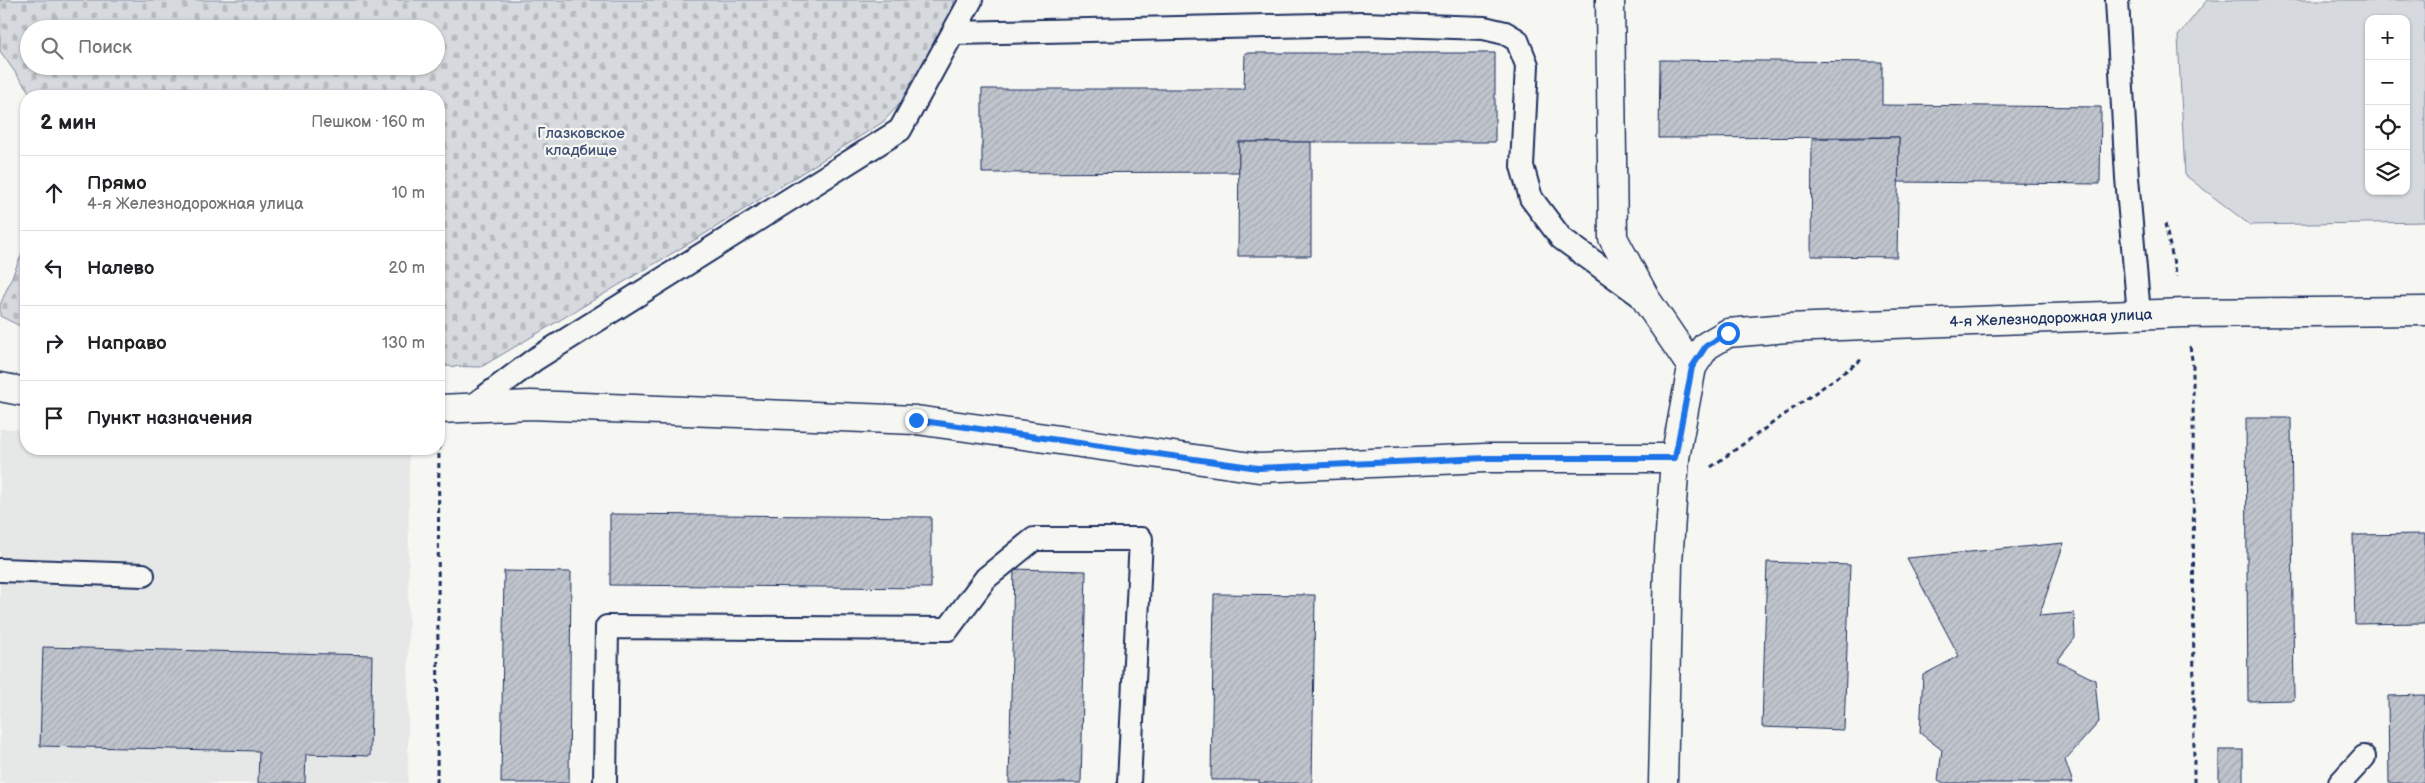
<!DOCTYPE html>
<html lang="ru">
<meta charset="utf-8">
<style>
body{margin:0;font-family:"Balsamiq Sans",sans-serif;background:#f2f2f2;color:#202124}
.controls{position:absolute;right:15px;top:15px;display:grid;overflow:hidden;border-radius:10px;box-shadow:0 1px 4px #0004}
.controls button{width:45px;height:45px;display:grid;place-items:center;padding:0;border:0;border-bottom:1px solid #e0e0e0;background:#fff;color:#202124;font:25px sans-serif}
.stop{position:absolute;width:15px;height:15px;margin:-11px;border:4px solid #1a73e8;border-radius:50%;background:#fff}
.stop.end{background:#1a73e8;border-color:#fff;box-shadow:0 1px 5px #0008}
.list{margin:0;padding:0;list-style:none}
h2{display:flex;justify-content:space-between;align-items:center;height:65px;margin:0;padding:0 20px;font-size:21px}
h2 small{font-size:16px;font-weight:400;color:#757577}
.list li{display:grid;grid-template-columns:32px 1fr auto;gap:15px;align-items:center;box-sizing:border-box;height:75px;padding:0 20px;border-top:1px solid #e0e0e0}
.list b{display:block;font-size:19px;white-space:nowrap}
.list p{margin:0;font-size:16px;white-space:nowrap;color:#757577}
.list em{font-size:16px;font-style:normal;color:#757577}
.icon{flex:none;width:28px;height:28px;fill:none;stroke:currentColor;stroke-width:2;stroke-linecap:round;stroke-linejoin:round}
.map{position:relative;flex:none;width:2425px;height:783px;overflow:hidden}
.search{position:absolute;background:#fff;box-shadow:0 1px 4px #0004;left:20px;top:20px;width:425px;height:55px;display:flex;align-items:center;gap:12px;box-sizing:border-box;padding:0 18px;border-radius:28px;color:#757577;font-size:19px}
.panel{position:absolute;background:#fff;box-shadow:0 1px 4px #0004;left:20px;top:90px;width:425px;height:365px;border-radius:20px}
.map>svg:first-child{display:block}
.built{fill:#e6e7e7}
.cemetery{fill:url(#cemetery-stones);stroke:#78849e;fill-rule:evenodd}
.garden{fill:#d6d9dd;stroke:#78849e;fill-rule:evenodd}
.building{fill:url(#building-hatch);stroke:#1b2f5e}
.lines{fill:none;stroke-linecap:round;stroke-linejoin:round}
.lane-casing{stroke:#1b2f5e;stroke-width:26}
.street-casing{stroke:#1b2f5e;stroke-width:31}
.path{stroke:#1b2f5e;stroke-width:3;stroke-dasharray:5 4;stroke-linecap:butt}
.lane{stroke:#f6f6f2;stroke-width:22}
.street{stroke:#f6f6f2;stroke-width:28}
.route{stroke:#1a73e8;stroke-width:6}
.labels{text-anchor:middle;dominant-baseline:central;stroke-width:4.5;stroke-linejoin:round;paint-order:stroke}
.park-label{font-size:15px;fill:#405177;stroke:#f6f6f2}
.street-label{font-size:15px;fill:#1b2f5e;stroke:#f6f6f2}
</style>
<div class="map">
<svg width="2425" height="783" viewBox="0 0 2425 783">
<defs>
<pattern id="cemetery-stones" width="16" height="16" patternUnits="userSpaceOnUse" patternTransform="scale(1.25)"><rect width="16" height="16" fill="#d6d9dd"/><path d="M2 7V4a2 2 0 0 1 4 0v3zM10 15v-3a2 2 0 0 1 4 0v3z" fill="#b7bbc0"/></pattern>
<pattern id="building-hatch" width="6" height="6" patternUnits="userSpaceOnUse" patternTransform="scale(1.25)"><rect width="6" height="6" fill="#c0c4cd"/><path d="M-1 1l2-2M0 6l6-6M5 7l2-2" fill="none" stroke="#a4a9b2"/></pattern>
</defs>
<rect width="100%" height="100%" fill="#f6f6f2"/>
<filter id="ink" filterUnits="userSpaceOnUse"><feTurbulence type="fractalNoise" baseFrequency=".02" numOctaves="2"/><feDisplacementMap in="SourceGraphic" scale="10" xChannelSelector="R" yChannelSelector="G"/><feConvolveMatrix kernelMatrix="1 2 1 2 8 2 1 2 1" color-interpolation-filters="sRGB"/></filter>
<g filter="url(#ink)">
<path class="built" d="M0,429H26V449H409L408,783H0Z"/>
<g class="cemetery">
<path d="M0,0H955L920,82L883,122L703,235L481,367L439,366V96H32L0,51ZM29,29H436V66H29Z"/>
<path d="M26,244V329L0,316V305Z"/>
</g>
<path class="garden" d="M2207,0H2425V222L2250,225L2185,175L2178,36ZM2369,19H2406V191H2369Z"/>
<g class="building">
<path d="M1245,53H1495V142H1239V172L982,173V89H1244Z"/>
<path d="M1660,60L1882,62V105L2101,107L2100,184L1898,182L1899,137L1659,138Z"/>
<path d="M1899,137L1897,257L1811,256L1812,139Z"/>
<path d="M1239,142H1311V256H1238Z"/>
<path d="M2246,418H2291L2294,700L2248,701Z"/>
<path d="M610,514L931,517V588L610,585Z"/>
<path d="M2425,534V623L2355,624L2353,535Z"/>
<path d="M2064,543L2039,616L2074,613L2075,638L2057,661L2095,680L2099,722L2065,760L2073,783H1944L1938,780L1942,750L1920,733L1923,675L1959,656L1907,558Z"/>
<path d="M1767,562L1850,565L1844,730L1762,727Z"/>
<path d="M1014,569L1086,571L1081,783H1009Z"/>
<path d="M504,571L571,572L569,783H501Z"/>
<path d="M1214,594L1315,595L1312,783H1259V780H1211Z"/>
<path d="M43,647L372,655L370,756L306,754L305,783H258L259,751L40,746Z"/>
<path d="M2425,695V783H2389L2388,696Z"/>
<rect x="2219" y="750" width="24" height="33"/>
</g>
<g class="lines">
<defs>
<g id="lane">
<path d="M2117,0L2127,178L2139,314"/>
<path d="M954,33L1363,24L1484,28L1505,33L1517,40L1527,65L1522,166L1531,198L1561,238L1645,299"/>
<path d="M470,408L534,360L900,130L971,0"/>
<path d="M0,570L143,575"/>
<path d="M605,783L607,627L948,629L986,578L1034,539H1141L1129,783"/>
<path d="M2340,783L2364,757"/>
</g>
<g id="street">
<path d="M1610,0L1613,238L1647,301L1692,367L1675,458L1668,563L1663,783"/>
<path id="s1" d="M1692,367L1706,346L1728,333L1787,328L2184,313L2425,311"/>
<path d="M0,387L26,392"/>
<path d="M439,409L531,405L916,420L1259,468L1485,458H1675"/>
</g>
</defs>
<use href="#lane" class="lane-casing"/>
<use href="#street" class="street-casing"/>
<g class="path">
<path d="M2165,224L2177,277"/>
<path d="M2190,346L2193,366L2194,783"/>
<path d="M1711,467L1861,360"/>
<path d="M437,783L439,442"/>
</g>
<use href="#lane" class="lane"/>
<use href="#street" class="street"/>
</g>
</g>
<g class="lines" filter="url(#ink)">
<path class="route" d="M916,420L1258,468L1486,458H1675L1692,367L1706,346L1728,333"/>
</g>
<g class="labels">
<g class="park-label">
<text x="581" y="133">Глазковское<tspan x="581" dy="17">кладбище</tspan></text>
</g>
<g class="street-label">
<text stroke="none"><textPath href="#s1" startOffset="374">4-я Железнодорожная улица</textPath></text>
</g>
</g>
</svg>
<div class="controls">
<button>+</button>
<button>−</button>
<button><svg class="icon" aria-label="locate" viewBox="0 0 24 24"><circle cx="12" cy="12" r="6"/><path d="M12 2v4M12 18v4M2 12h4M18 12h4"/></svg></button>
<button><svg class="icon" aria-label="layers" viewBox="0 0 24 24"><path d="M12 4l9 5-9 5-9-5zM3 14l9 5 9-5"/></svg></button>
</div>
<div class="stop" style="left:1728px;top:333px"></div>
<div class="stop end" style="left:916px;top:420px"></div>
<div class="search"><svg class="icon" aria-label="search" viewBox="0 0 24 24"><circle cx="10" cy="10" r="6"/><path d="M15 15l6 6"/></svg>Поиск</div>
<section class="panel">
<h2>2 мин<small>Пешком · 160 m</small></h2>
<ul class="list">
<li><svg class="icon" aria-label="ahead" viewBox="0 0 24 24"><path d="M12 20V5M6 11l6-6 6 6"/></svg><div><b>Прямо</b><p>4-я Железнодорожная улица</p></div><em>10 m</em></li>
<li><svg class="icon" aria-label="left" viewBox="0 0 24 24"><path d="M17 20v-9H6M10 6l-5 5 5 5"/></svg><div><b>Налево</b></div><em>20 m</em></li>
<li><svg class="icon" aria-label="right" viewBox="0 0 24 24"><path d="M7 20v-9h11M14 6l5 5-5 5"/></svg><div><b>Направо</b></div><em>130 m</em></li>
<li><svg class="icon" aria-label="arrive" viewBox="0 0 24 24"><path d="M6 21V4h12l-3 4 3 4H6"/></svg><div><b>Пункт назначения</b></div></li>
</ul>
</section>
</div>
